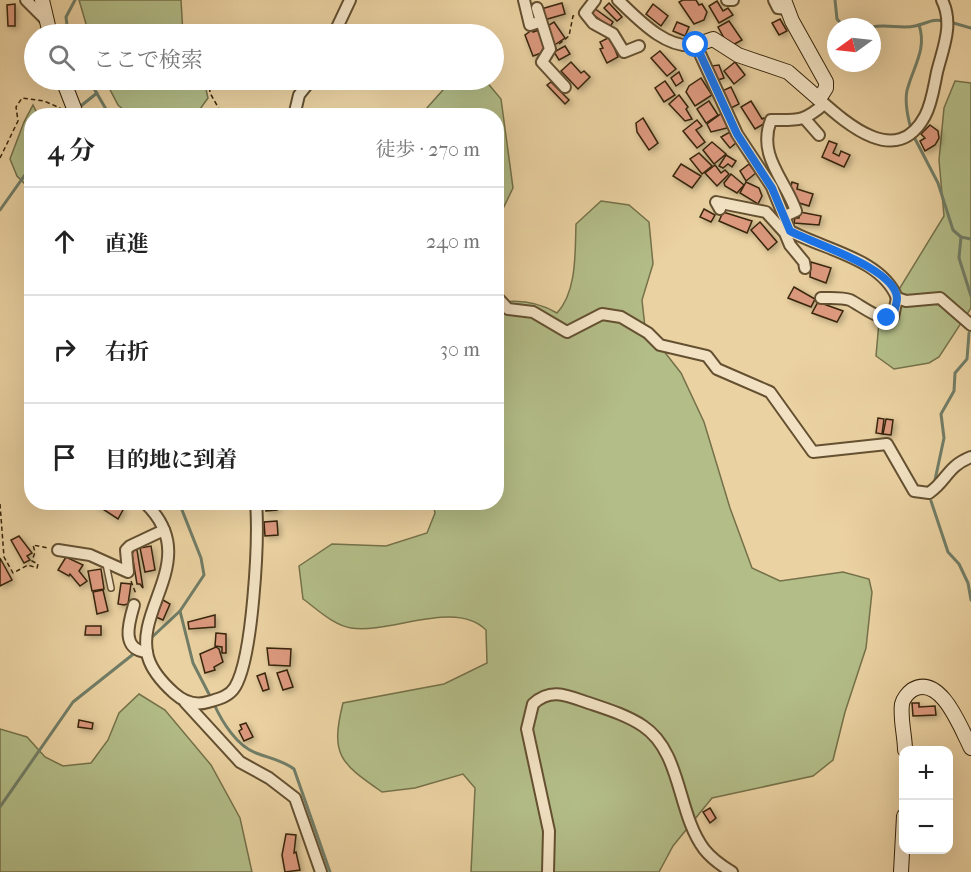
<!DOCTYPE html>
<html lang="ja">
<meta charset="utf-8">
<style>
body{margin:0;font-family:"IM FELL French Canon","Noto Serif JP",serif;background:#f2f2f2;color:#222}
.controls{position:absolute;right:18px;bottom:18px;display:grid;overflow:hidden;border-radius:12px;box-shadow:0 6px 24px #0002}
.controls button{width:54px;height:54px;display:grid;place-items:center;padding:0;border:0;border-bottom:2px solid #e0e0e0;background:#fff;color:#222;font:30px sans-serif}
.compass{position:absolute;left:827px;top:18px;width:54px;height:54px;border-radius:50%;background:#fff;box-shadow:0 6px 24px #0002;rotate:255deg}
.stop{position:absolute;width:18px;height:18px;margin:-14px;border:4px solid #1a73e8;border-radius:50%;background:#fff}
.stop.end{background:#1a73e8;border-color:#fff;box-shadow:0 2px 6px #0008}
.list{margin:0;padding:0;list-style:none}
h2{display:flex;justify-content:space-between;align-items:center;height:78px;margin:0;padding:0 24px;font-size:26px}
h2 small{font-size:20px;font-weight:400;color:#767676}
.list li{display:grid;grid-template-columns:39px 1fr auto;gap:18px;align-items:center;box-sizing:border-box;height:108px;padding:0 24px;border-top:2px solid #e0e0e0}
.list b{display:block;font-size:22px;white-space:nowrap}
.list em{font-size:20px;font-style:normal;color:#767676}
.icon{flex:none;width:33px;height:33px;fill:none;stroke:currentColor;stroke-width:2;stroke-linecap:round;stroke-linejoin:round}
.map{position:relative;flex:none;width:971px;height:872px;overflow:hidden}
.search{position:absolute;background:#fff;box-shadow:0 6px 24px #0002;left:24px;top:24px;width:480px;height:66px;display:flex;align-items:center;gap:15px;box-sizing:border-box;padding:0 21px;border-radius:33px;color:#767676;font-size:22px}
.panel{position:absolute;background:#fff;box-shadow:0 6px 24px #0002;left:24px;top:108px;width:480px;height:402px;border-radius:24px}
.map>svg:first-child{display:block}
.green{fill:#b3bd88;stroke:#75714a;stroke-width:1.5}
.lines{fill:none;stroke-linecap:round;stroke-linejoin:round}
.stream{stroke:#717d67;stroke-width:3}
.building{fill:#db987d;stroke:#37250b;stroke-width:1.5;filter:url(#shadow)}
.lane-casing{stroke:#645031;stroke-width:8}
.street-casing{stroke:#645031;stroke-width:14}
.secondary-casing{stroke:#37250b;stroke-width:16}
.path{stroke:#37250b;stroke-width:1.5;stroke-dasharray:4.5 3;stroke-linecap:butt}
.lane{stroke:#f2e2c3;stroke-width:5}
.street{stroke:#f2e2c3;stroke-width:10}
.secondary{stroke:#f2e2c3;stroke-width:14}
.route{stroke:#1a73e8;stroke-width:8}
</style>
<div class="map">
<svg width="971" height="872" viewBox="0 0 971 872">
<defs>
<filter id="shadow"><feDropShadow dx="2.5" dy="2.5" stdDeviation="3" flood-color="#0004"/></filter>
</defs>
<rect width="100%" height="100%" fill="#ebd2a2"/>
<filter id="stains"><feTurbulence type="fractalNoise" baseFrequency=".00333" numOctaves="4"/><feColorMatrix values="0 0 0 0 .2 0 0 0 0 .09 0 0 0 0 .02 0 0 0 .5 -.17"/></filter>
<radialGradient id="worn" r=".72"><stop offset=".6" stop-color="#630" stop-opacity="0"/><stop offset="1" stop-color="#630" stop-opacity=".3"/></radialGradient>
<g class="green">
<path d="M79,0H181L183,34H89Z"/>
<path d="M105,80H204L208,98L198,112L190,115H130L118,105Z"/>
<path d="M485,80L501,99L513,188L497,221L496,116L424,115L425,110L451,81Z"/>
<path d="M955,81L971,83V308L939,357L929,363L894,369L876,356L879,322L944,216L939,160L944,108Z"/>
<path d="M33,105L38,115L32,116L31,190L17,176L10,159L24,122Z"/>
<path d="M601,201L629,205L649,222L653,264L642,300L645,327L681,373L704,422L730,508L752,568L780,581L843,572L869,579L872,592L866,648L845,712L833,760L813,776L712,798L673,846L659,872H471L475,788L463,774L415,788L382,792C340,763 330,755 343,703L444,684L487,663L486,630C455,599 391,634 351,628C333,625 317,609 303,599L299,566L332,544L386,546L427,533L435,513L433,503L496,502L497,303C518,299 538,302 557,313C577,292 575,252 576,224Z"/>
<path d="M139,694L165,710L211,765L240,818L252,872H0V729L27,737L45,757L63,766L91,763L108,740L119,713Z"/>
</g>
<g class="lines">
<g class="stream">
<path d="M835,0L837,19L844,27"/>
<path d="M950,22L971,28"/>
<path d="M872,27C886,24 902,29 915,26C926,24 932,18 943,21"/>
<path d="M68,34L66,17L75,0"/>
<path d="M89,80L110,116"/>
<path d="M77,109L97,93"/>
<path d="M911,129C908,118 904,98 908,87C914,66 927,48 919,25"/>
<path d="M913,135L938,183L953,230L961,237L971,239"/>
<path d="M0,210L32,165"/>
<path d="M961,237L959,258L971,296"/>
<path d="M935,480L944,438L941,414L954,391L955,373L967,359L969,333"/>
<path d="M931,501L948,552L959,564L968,583L971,600"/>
<path d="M183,502L182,510L201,558L204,575L180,611L193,663L211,698"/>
<path d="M150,639L180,611"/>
<path d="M214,704C222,722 237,746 256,753C269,758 282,760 294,769L330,872"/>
<path d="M0,807L73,702L136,652"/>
</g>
</g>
<g class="building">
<path d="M683,0H696L699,5L702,4L707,12L704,20L694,24L679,2Z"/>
<path d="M717,1L723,11L728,8L733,15L719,23L709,6Z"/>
<path d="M562,3L565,14L544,20L541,9Z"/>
<path d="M609,3L622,17L617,21L604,8Z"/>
<path d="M15,4V26H8L7,5Z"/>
<path d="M653,4L668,16L661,26L646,14Z"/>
<path d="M594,8L613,22L610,27L591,13Z"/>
<path d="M780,19L787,31L779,35L772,23Z"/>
<path d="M729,21L742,40L729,47L718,27Z"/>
<path d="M554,22L565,38L553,46L544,28Z"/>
<path d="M677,22L689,27L685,36L673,31Z"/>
<path d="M532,30L533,32L539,30L547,51L533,56L525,35Z"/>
<path d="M610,37L618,57L607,63L600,49L603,48L600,42Z"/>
<path d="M565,46L570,54L559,60L554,52Z"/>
<path d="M660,51L676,69L667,76L651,58Z"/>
<path d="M571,62L581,73L584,71L590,77L578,89L561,71Z"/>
<path d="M735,62L745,75L734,84L724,71Z"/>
<path d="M719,65L724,78L718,80L711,66Z"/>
<path d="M679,72L683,81L676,86L671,78Z"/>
<path d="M701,78L712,95L695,106L686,92L689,86Z"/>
<path d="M665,81L675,95L664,102L655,88Z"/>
<path d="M551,82L569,100L565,104L547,85Z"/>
<path d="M731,87L739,104L731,108L722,91Z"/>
<path d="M679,95L688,107L686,109L692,119L685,121L669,104Z"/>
<path d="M709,101L718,115L706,123L697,109Z"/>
<path d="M751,101L762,119L764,118L767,122L755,129L741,107Z"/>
<path d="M722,113L731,127L711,132L707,124Z"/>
<path d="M643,118L658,143L649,150L637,132L636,123Z"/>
<path d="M697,120L702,126L696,130L705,142L697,148L683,131Z"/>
<path d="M930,125L938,131L939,138L935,145L925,151L920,141L925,138L921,134Z"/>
<path d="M730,132L737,142L730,148L721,137Z"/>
<path d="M829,141L837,144L833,153L839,156L841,151L850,155L844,167L822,157Z"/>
<path d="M712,142L726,154L714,164L703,150Z"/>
<path d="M699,153L712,166L702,174L690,159Z"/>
<path d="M726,155L736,161L732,167L728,164L723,168L719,166Z"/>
<path d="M681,164L701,176L692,188L673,176Z"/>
<path d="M749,164L756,173L746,181L740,171Z"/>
<path d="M715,165L721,173L725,170L729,174L717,186L705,173Z"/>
<path d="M731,174L744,185L737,193L725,186L724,183Z"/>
<path d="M746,182L759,188L762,196L758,204L740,193Z"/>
<path d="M792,182L798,184L797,189L813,194L809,206L793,201L789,195Z"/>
<path d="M704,209L715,215L711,222L700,217Z"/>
<path d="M723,212L752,221L747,233L719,221Z"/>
<path d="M800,212L821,216L819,225L794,223L795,218H799Z"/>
<path d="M760,222L777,242L768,250L751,230Z"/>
<path d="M811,262L831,268L826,283L810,277Z"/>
<path d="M794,287L815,299L811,307L788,298Z"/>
<path d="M818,302L843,311L837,322L812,313Z"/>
<path d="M878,418L884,419L882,434L876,433Z"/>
<path d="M886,419L893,420L891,435L883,434Z"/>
<path d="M92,502H115L124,508L118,519Z"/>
<path d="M265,502H277V510L266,511Z"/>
<path d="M277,521L278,535L265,536L264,522Z"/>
<path d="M19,536L32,553L27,556L30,560L24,563L11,540Z"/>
<path d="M151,546L155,570L145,572L140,548Z"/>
<path d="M134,550H137L143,588L140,584H137L132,554Z"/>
<path d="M66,557L83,565L79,571L87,581L80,586L70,574L69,576L58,570Z"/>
<path d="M0,558L12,580L0,586Z"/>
<path d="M101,569L104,589L92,591L88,571Z"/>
<path d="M121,583L131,584L128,604L124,605L118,604Z"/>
<path d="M103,590L108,611L97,614L93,592Z"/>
<path d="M163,600L170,604L163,620L156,617Z"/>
<path d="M215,615V627L189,629L188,622Z"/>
<path d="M86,626H101V635H85Z"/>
<path d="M216,633L226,634V653H222V647L215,646Z"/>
<path d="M216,647L219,649L223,662L214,667L215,670L205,673L200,654Z"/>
<path d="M267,648L291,649L290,666L269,665Z"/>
<path d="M287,670L293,687L283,690L277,673Z"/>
<path d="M265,673L269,689L263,691L257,676Z"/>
<path d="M912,703H919V707L935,706L936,715L913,716Z"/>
<path d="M79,720L93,723L92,729L78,727Z"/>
<path d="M246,723L253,737L244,741L239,731L242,729L240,725Z"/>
<path d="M710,808L716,818L710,823L703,812Z"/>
<path d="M286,834L296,835L294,853L296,852L300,870L285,872L282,855Z"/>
</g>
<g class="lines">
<defs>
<path id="lane" d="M106,564L111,588"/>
<g id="street">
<path d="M26,0L45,19"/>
<path d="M524,0L530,25L539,22"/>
<path d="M595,0L585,13L593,23L613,34L624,52L639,46"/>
<path d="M618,0C638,19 666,50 696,45L737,134L772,187L790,231C825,250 882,259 897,298L906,301L940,298L971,325"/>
<path d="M727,0H733"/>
<path d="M774,0L778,8L787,9"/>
<path d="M537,8L550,49L542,62L565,87"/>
<path d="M334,34L350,0"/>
<path d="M819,99C848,125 897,168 925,116C932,103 934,86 937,72C943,48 954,24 942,0"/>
<path d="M294,116L299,95L311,80"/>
<path d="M805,119L819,135"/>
<path d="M720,209L716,202L766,212L785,233L790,245L804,262L805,268"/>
<path d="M785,216L796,211C785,179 757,156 771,120C797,120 804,122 824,104"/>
<path d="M496,296L508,309L533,312L567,332L602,314L621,317L648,333L660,345L707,356L717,369L770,392L813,452L887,444L914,491L929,493C948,480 946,467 971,457"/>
<path d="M821,298C830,298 842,297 850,300C862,306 879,321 893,317L897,298"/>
<path d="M144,502C203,557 134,607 148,657C152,671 164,684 174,693C184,702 195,706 208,702C218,699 229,697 235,687C253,657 259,540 256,502"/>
<path d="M58,550L90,555L128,572L126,550L130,546L164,530"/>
<path d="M134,605C129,622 120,650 147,652"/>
<path d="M185,702L240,762L269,778L295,798L321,872"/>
<path d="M548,872L549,831L527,729L533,704C549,689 564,694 583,701C603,708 625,714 643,726C682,752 677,813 704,849C711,858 722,866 732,872"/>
</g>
<g id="secondary">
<path d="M42,0L50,34"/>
<path d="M696,45L713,39L738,55L788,72L819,99L826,88V82L792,21L784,0"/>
<path d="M63,80L77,116"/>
<path d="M905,750C905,736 900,719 902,704C903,699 908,693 912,690C941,673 961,729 971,748"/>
<path d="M901,872L904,816"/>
</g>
</defs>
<use href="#lane" class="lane-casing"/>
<use href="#street" class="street-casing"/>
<use href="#secondary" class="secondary-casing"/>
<g class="path">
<path d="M559,44L569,36L573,16L576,15"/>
<path d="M209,80L210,93L223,116"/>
<path d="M0,158L18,121L16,107L22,98L44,101L60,108L63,116"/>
<path d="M0,504L4,557L13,573L28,565L37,568L38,564L32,561L35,552L33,545L48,548"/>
<path d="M131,581L136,594"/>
</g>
<use href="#lane" class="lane"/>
<use href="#street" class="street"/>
<use href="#secondary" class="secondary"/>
</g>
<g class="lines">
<path class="route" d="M696,45L737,134L772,188L790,231C814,244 895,268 897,298C897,304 894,311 893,317L887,318"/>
</g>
<rect width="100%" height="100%" filter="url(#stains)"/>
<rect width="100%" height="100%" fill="url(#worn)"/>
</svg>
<div class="controls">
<button>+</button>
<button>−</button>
</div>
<svg class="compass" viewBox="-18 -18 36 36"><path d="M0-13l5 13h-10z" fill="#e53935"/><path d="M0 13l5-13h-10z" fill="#767676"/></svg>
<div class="stop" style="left:696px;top:45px"></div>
<div class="stop end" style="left:887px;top:318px"></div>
<div class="search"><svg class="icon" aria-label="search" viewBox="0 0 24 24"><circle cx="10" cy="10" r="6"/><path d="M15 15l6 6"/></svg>ここで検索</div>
<section class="panel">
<h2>4 分<small>徒歩 · 270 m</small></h2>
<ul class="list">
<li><svg class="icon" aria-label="ahead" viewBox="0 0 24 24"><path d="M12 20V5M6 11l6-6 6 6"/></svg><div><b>直進</b></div><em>240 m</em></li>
<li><svg class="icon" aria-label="right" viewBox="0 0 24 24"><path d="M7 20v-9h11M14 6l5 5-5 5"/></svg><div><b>右折</b></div><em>30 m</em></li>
<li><svg class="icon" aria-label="arrive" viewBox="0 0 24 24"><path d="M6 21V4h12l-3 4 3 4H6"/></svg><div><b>目的地に到着</b></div></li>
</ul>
</section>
</div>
